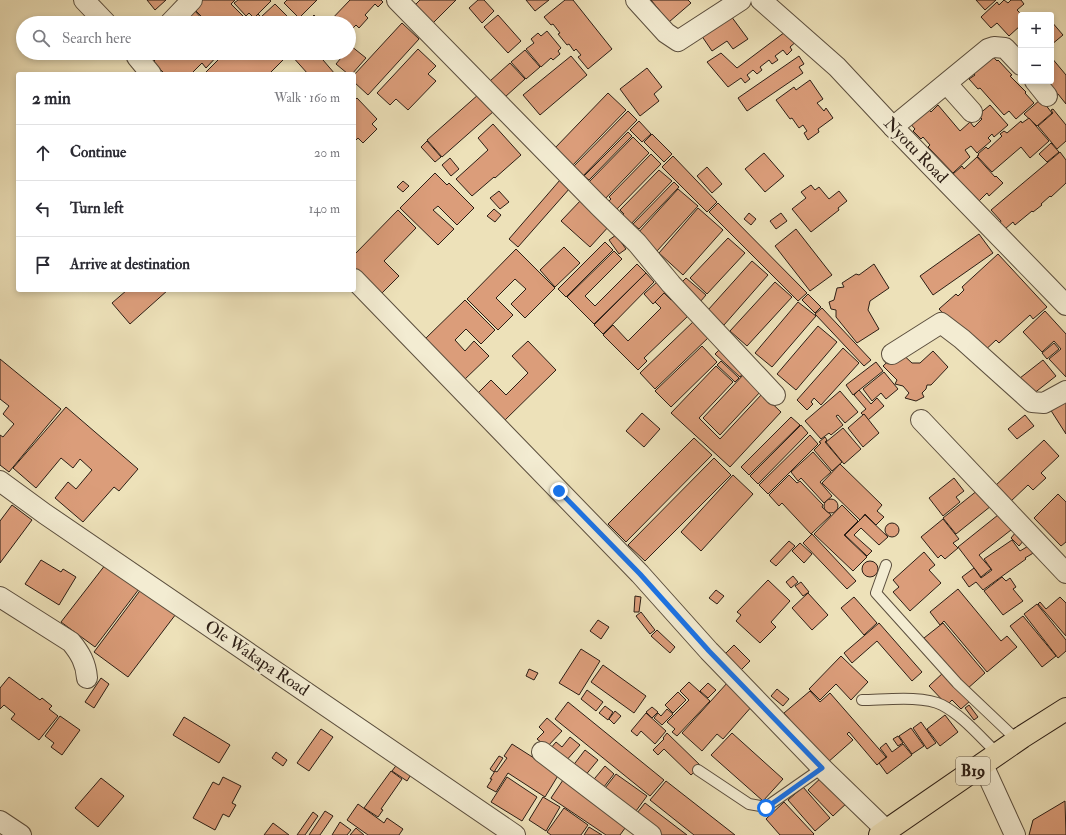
<!DOCTYPE html>
<meta charset="utf-8">
<style>
body{margin:0;font-family:"IM FELL Double Pica",serif;background:#f7f7f7;color:#2b2b33}
.controls{position:absolute;right:12px;top:12px;display:grid;overflow:hidden;border-radius:4px;box-shadow:0 2px 6px #0003}
.controls button{width:36px;height:36px;display:grid;place-items:center;padding:0;border:0;border-bottom:1px solid #e1e1e2;background:#fff;color:#2b2b33;font:20px sans-serif}
.stop{position:absolute;width:12px;height:12px;margin:-9px;border:3px solid #1a73e8;border-radius:50%;background:#fff}
.stop.end{background:#1a73e8;border-color:#fff;box-shadow:0 1px 4px #0008}
.list{margin:0;padding:0;list-style:none}
h2{display:flex;justify-content:space-between;align-items:center;height:52px;margin:0;padding:0 16px;font-size:17px}
h2 small{font-size:13px;font-weight:400;color:#7c7c81}
.list li{display:grid;grid-template-columns:26px 1fr auto;gap:12px;align-items:center;box-sizing:border-box;height:56px;padding:0 16px;border-top:1px solid #e1e1e2}
.list b{display:block;font-size:15px;white-space:nowrap}
.list em{font-size:13px;font-style:normal;color:#7c7c81}
.icon{flex:none;width:22px;height:22px;fill:none;stroke:currentColor;stroke-width:2;stroke-linecap:round;stroke-linejoin:round}
.map{position:relative;flex:none;width:1066px;height:835px;overflow:hidden}
.search{position:absolute;background:#fff;box-shadow:0 2px 6px #0003;left:16px;top:16px;width:340px;height:44px;display:flex;align-items:center;gap:10px;box-sizing:border-box;padding:0 14px;border-radius:22px;color:#7c7c81;font-size:15px}
.panel{position:absolute;background:#fff;box-shadow:0 2px 6px #0003;left:16px;top:72px;width:340px;height:220px;border-radius:4px}
.map>svg:first-child{display:block}
.building{fill:#db9d7a;stroke:#2c1e15}
.lines{fill:none;stroke-linecap:round;stroke-linejoin:round}
.service-casing{stroke:#5c4f3e;stroke-width:12}
.minor-casing{stroke:#5c4f3e;stroke-width:22}
.trunk-casing{stroke:#2c1e15;stroke-width:24}
.service{stroke:#f3ecd2;stroke-width:10}
.minor{stroke:#f3ecd2;stroke-width:20}
.trunk{stroke:#ede1b9;stroke-width:22}
.route{stroke:#1a73e8;stroke-width:5}
.labels{text-anchor:middle;dominant-baseline:central;stroke-width:4;stroke-linejoin:round;paint-order:stroke}
.shield{fill:#f3ecd2;stroke:#685c4e;stroke-width:1}
.shield-label{font-size:16px;font-weight:bold;fill:#2c1e15}
.street-label{font-size:17px;fill:#2c1e15;stroke:#f3ecd2}
</style>
<div class="map">
<svg width="1066" height="835" viewBox="0 0 1066 835">
<rect width="100%" height="100%" fill="#ede1b9"/>
<filter id="stains"><feTurbulence type="fractalNoise" baseFrequency=".005" numOctaves="4"/><feColorMatrix values="0 0 0 0 .2 0 0 0 0 .09 0 0 0 0 .02 0 0 0 .5 -.17"/></filter>
<radialGradient id="worn" r=".72"><stop offset=".6" stop-color="#630" stop-opacity="0"/><stop offset="1" stop-color="#630" stop-opacity=".3"/></radialGradient>
<g class="building">
<path d="M147,0H166L155,10Z"/>
<path d="M203,0H235L231,4L243,16L236,23H208L194,9Z"/>
<path d="M238,0H270L271,1L254,18L249,13L246,16L234,3Z"/>
<path d="M287,0H317L299,18L284,3Z"/>
<path d="M350,0H381L383,2L378,7L375,4L365,15L368,18L359,28L356,25L349,32V23H328Z"/>
<path d="M420,0H456L433,23L415,5Z"/>
<path d="M478,0H484L494,11L482,23L469,8Z"/>
<path d="M526,0H549L535,11Z"/>
<path d="M565,0H573L612,49L588,69L578,57L581,55L576,49L574,51L569,44L567,45L558,34L560,33L553,24L551,25L544,17Z"/>
<path d="M651,0H688L691,3L669,22Z"/>
<path d="M976,0H996L985,10Z"/>
<path d="M1004,0L1008,3L1011,0H1021L1024,4L1017,10L1022,15L1021,25L1009,36L997,23L991,28L981,17L997,2L999,5Z"/>
<path d="M275,4L294,23H249L258,14L261,17Z"/>
<path d="M194,10L206,23H180Z"/>
<path d="M728,12L748,39L733,49L727,41L712,51L699,32Z"/>
<path d="M314,15L322,23H306Z"/>
<path d="M498,15L521,41L508,53L484,27Z"/>
<path d="M1051,21L1063,35L1051,45Z"/>
<path d="M402,23L419,39L368,95L354,82V75Z"/>
<path d="M789,29L798,40L790,47L792,50L787,55L783,50L775,56L778,60L772,64L769,60L760,67L762,70L757,74L753,70L747,75L750,79L745,83L741,78L728,87L707,62L721,53L737,68Z"/>
<path d="M547,31L561,48L558,51L560,54L553,60L551,58L541,67L526,49L534,43L531,39L538,33L541,36Z"/>
<path d="M351,46L366,58L352,74H348L336,64L345,53H349V48Z"/>
<path d="M418,49L436,66L428,74L436,81L408,110L396,99L390,105L377,93Z"/>
<path d="M525,50L540,67L526,79L511,62Z"/>
<path d="M988,51L997,61L998,60L1012,75L1010,76L1026,92L1025,93L1034,103L1016,119L1009,111L1004,115L980,88L978,89L969,79L975,75L969,68Z"/>
<path d="M156,53H220L206,68L202,63L193,72L195,74H165L154,63Z"/>
<path d="M225,53H290L269,74H208L206,72Z"/>
<path d="M293,53H317L335,74H308L291,55Z"/>
<path d="M571,56L587,75L540,115L523,95Z"/>
<path d="M799,56L804,64L799,67L803,73L747,111L738,98Z"/>
<path d="M1051,57L1066,75V104L1058,94L1051,92L1041,81H1051Z"/>
<path d="M510,63L525,79L505,97L490,81Z"/>
<path d="M647,68L662,87L654,94L659,101L640,116L620,89Z"/>
<path d="M810,80L823,99L817,103L824,111L826,108L833,118L818,129L819,132L808,140L804,133L807,131L803,125L799,128L792,118L790,119L776,100L794,87L796,90Z"/>
<path d="M608,93L626,110L572,166L554,149Z"/>
<path d="M479,94L494,111L442,157L427,140Z"/>
<path d="M357,98L377,119L372,124L377,129L363,143L358,138L354,142V101Z"/>
<path d="M1041,99L1052,113L1037,126L1024,114Z"/>
<path d="M925,105L931,112L938,105L960,131L970,122L974,127L982,119L978,115L990,105L1008,125L994,137L992,134L988,138L991,141L977,153L971,146L965,150L970,157L953,173L928,147L930,145L923,137L921,139L913,131L915,129L908,121Z"/>
<path d="M1053,109L1066,125V141L1057,149L1038,126L1053,113L1051,110Z"/>
<path d="M628,111L637,120L582,177L572,168Z"/>
<path d="M1029,118L1049,141L1030,158L1021,147L992,172L977,156L979,155L978,154L986,147L988,149L1002,136L1000,134L1004,131L1007,133L1021,121L1022,123Z"/>
<path d="M639,121L651,134L642,142L630,130Z"/>
<path d="M493,124L521,155L495,178L494,177L472,196L456,179L488,150L478,138Z"/>
<path d="M628,132L632,136L589,180L584,176Z"/>
<path d="M652,134L672,154L664,162L644,142Z"/>
<path d="M633,137L649,153L604,200L587,184Z"/>
<path d="M427,141L441,157L435,162L421,147Z"/>
<path d="M1051,143L1059,152L1047,162L1039,154Z"/>
<path d="M1060,152L1066,160V183L1051,197L1050,196L1041,204L1042,205L1033,212L1032,211L1015,225L1013,222L1005,229L1000,223L1001,221L991,210Z"/>
<path d="M764,153L784,176L765,192L745,169Z"/>
<path d="M651,154L661,164L615,211L607,203L611,199L609,197Z"/>
<path d="M673,156L717,202L707,212L662,167Z"/>
<path d="M977,157L995,177L996,176L1003,183L989,196L987,193L979,201L953,174L962,166L964,169Z"/>
<path d="M450,158L459,169L451,176L442,165Z"/>
<path d="M707,167L722,184L712,193L697,176Z"/>
<path d="M659,170L672,181L629,226L620,217L624,214L620,210Z"/>
<path d="M435,173L447,185L449,183L474,208L457,225L438,206L433,210L454,229L438,245L400,208Z"/>
<path d="M560,180L570,188L518,247L509,239Z"/>
<path d="M403,181L409,186L403,192L397,187Z"/>
<path d="M674,182L679,187L639,229L633,224Z"/>
<path d="M811,185L815,190L819,187L829,199L839,191L847,201L838,208L839,210L811,232L792,209L806,198L801,192Z"/>
<path d="M678,189L698,206L657,251L638,233Z"/>
<path d="M499,191L509,202L500,209L490,198Z"/>
<path d="M582,199L610,225L590,247L561,221Z"/>
<path d="M718,203L807,293L798,301L709,212Z"/>
<path d="M698,208L723,230L683,275L659,253Z"/>
<path d="M494,209L501,215L495,222L487,216Z"/>
<path d="M398,210L416,228L384,261L399,276L380,295L354,270V255Z"/>
<path d="M749,213L756,219L751,225L744,219Z"/>
<path d="M781,213L787,221L776,229L770,221Z"/>
<path d="M796,229L832,275L810,291L775,246Z"/>
<path d="M979,234L993,253L933,295L920,276Z"/>
<path d="M616,235L626,249L619,254L609,240Z"/>
<path d="M728,238L745,253L707,294L690,278Z"/>
<path d="M605,242L613,250L566,297L558,289Z"/>
<path d="M564,247L580,263L555,287L540,270Z"/>
<path d="M516,249L555,288L525,318L511,304L526,289L515,279L496,298L513,315L498,330L467,299Z"/>
<path d="M614,251L622,259L585,296L595,306L637,264L646,273L594,324L567,297Z"/>
<path d="M998,254L1047,307L1033,319L1030,315L999,343L996,340L981,354L939,309L956,294L958,296L964,290L962,287Z"/>
<path d="M752,261L768,275L724,325L708,310Z"/>
<path d="M874,264L889,288L870,301L868,310L879,329L857,343L836,317V310L831,309L829,302L834,300L837,288L844,287L842,283L856,274L859,275Z"/>
<path d="M646,273L654,282L603,334L594,325Z"/>
<path d="M686,278L706,295L700,302L679,285Z"/>
<path d="M658,281L667,291L653,304L644,294Z"/>
<path d="M775,282L792,297L747,346L730,331Z"/>
<path d="M127,290H168L130,324L112,303Z"/>
<path d="M664,293L671,300L674,298L688,316L644,358L647,361L638,370L603,335L613,325L628,341L661,308L655,302Z"/>
<path d="M808,294L821,307L815,313L802,300Z"/>
<path d="M465,300L495,330L481,344L466,329L455,340L465,351L474,341L489,356L464,380L424,340Z"/>
<path d="M798,302L816,316L772,367L755,353Z"/>
<path d="M822,308L871,360L864,366L815,314Z"/>
<path d="M1045,311L1066,334V377L1049,359L1061,349L1054,341L1042,352L1023,332Z"/>
<path d="M696,319L709,337L655,389L640,373Z"/>
<path d="M818,326L837,342L796,390L777,374Z"/>
<path d="M528,341L556,370L503,422L476,395L491,380L506,395L528,373L512,356Z"/>
<path d="M1054,343L1059,349L1047,359L1042,353Z"/>
<path d="M702,346L717,362L671,407L655,391Z"/>
<path d="M843,348L859,363L821,405L814,398L811,402L813,404L807,410L797,400Z"/>
<path d="M719,350L744,372L740,377L715,354Z"/>
<path d="M899,351L912,363H920L933,351L948,367L931,385H927L926,389L922,393L924,397L916,401L905,398L909,393L903,386L895,384L897,380L883,366Z"/>
<path d="M0,359L61,409L9,472L0,465V435L3,437L14,424L3,414L9,406L0,399Z"/>
<path d="M1043,360L1056,376L1033,394L1020,378Z"/>
<path d="M721,361L739,378L735,382L717,365Z"/>
<path d="M876,362L883,371L853,395L846,385Z"/>
<path d="M716,366L733,382L699,418L720,439L762,394L781,412L730,467L671,413Z"/>
<path d="M884,372L898,389L886,399L881,393L872,401L863,389Z"/>
<path d="M744,374L761,391L720,435L703,418Z"/>
<path d="M859,390L871,404L877,398L884,406L868,420L864,414L863,415L861,413L866,409L854,395Z"/>
<path d="M840,391L858,412L845,423L838,415L836,416L843,425L831,435L829,433L821,439L805,421Z"/>
<path d="M1066,399V434L1050,409Z"/>
<path d="M66,407L138,469L119,491L114,487L83,522L55,498L68,482L76,489L92,470L80,459L73,468L61,458L36,488L13,468Z"/>
<path d="M642,413L660,429L644,447L626,431Z"/>
<path d="M864,414L879,433L863,447L848,428Z"/>
<path d="M1025,415L1034,426L1017,439L1008,429Z"/>
<path d="M791,417L800,425L749,475L741,467Z"/>
<path d="M801,425L808,433L758,484L750,476Z"/>
<path d="M843,428L861,449L844,464L826,442Z"/>
<path d="M810,435L818,444L768,494L759,485Z"/>
<path d="M825,437L827,440L825,442L842,462L832,471L814,450L821,443L819,442Z"/>
<path d="M694,438L712,455L626,542L608,524Z"/>
<path d="M1044,440L1059,456L1041,473L1046,478L1033,490L1028,485L1010,502L995,486Z"/>
<path d="M813,452L831,472L820,482L832,496L824,503L801,478L798,481L791,472Z"/>
<path d="M714,458L731,475L645,561L628,545Z"/>
<path d="M840,464L882,505L877,511L884,517L876,525L865,514L860,520L822,483Z"/>
<path d="M733,475L753,494L701,551L681,532Z"/>
<path d="M789,475L797,483L800,481L823,505L822,507L831,515L811,534L782,503L779,506L769,495Z"/>
<path d="M954,478L964,491L956,497L960,502L943,516L929,498Z"/>
<path d="M978,490L991,506L956,534L943,518Z"/>
<path d="M1058,494L1066,502V542L1061,546L1034,518Z"/>
<circle cx="831" cy="506" r="7"/>
<path d="M12,505L32,520L0,563V521Z"/>
<path d="M842,505L858,521L844,535L867,557L853,571L814,534Z"/>
<path d="M865,515L888,537L879,545L861,528L854,535L872,551L867,556L845,535Z"/>
<path d="M998,515L1011,530L979,555L991,569L981,577L958,547Z"/>
<path d="M943,519L959,539L953,543L958,548L945,559L941,555L938,558L921,537Z"/>
<circle cx="892" cy="530" r="7"/>
<path d="M1016,532L1024,540L1019,546L1011,538Z"/>
<path d="M812,534L856,581L847,589L803,543Z"/>
<path d="M1012,540L1020,551L1030,545L1035,552L1025,558L1026,559L983,590L976,582L969,587L962,577L974,568L981,578L992,570L984,559Z"/>
<path d="M789,541L795,546L776,566L770,561Z"/>
<path d="M800,543L812,554L804,563L792,551Z"/>
<path d="M924,552L935,565L929,570L941,583L910,611L893,592L899,587L893,580Z"/>
<path d="M41,560L61,572L63,569L76,577L59,605L25,584Z"/>
<path d="M109,560L142,585L95,647L61,622Z"/>
<circle cx="870" cy="569" r="8"/>
<path d="M793,576L798,582L791,588L786,582Z"/>
<path d="M1002,577L1006,581L1010,578L1016,587L1013,589L1023,601L1003,615L984,591Z"/>
<path d="M768,580L790,601L771,622L776,627L760,643L736,621L741,615L737,612Z"/>
<path d="M801,582L809,592L803,596L795,586Z"/>
<path d="M145,584L179,610L128,677L94,652Z"/>
<path d="M958,589L1001,641L1007,636L1017,647L987,672L944,621L940,625L930,612Z"/>
<path d="M716,590L724,596L717,604L709,598Z"/>
<path d="M808,593L828,615L812,630L792,608Z"/>
<path d="M635,596L641,597L639,612H634Z"/>
<path d="M854,597L877,623L864,635L841,608Z"/>
<path d="M1060,597L1066,603V636L1038,604L1040,602L1046,609Z"/>
<path d="M1037,604L1066,640V651L1058,658L1024,614Z"/>
<path d="M641,612L655,630L650,634L636,616Z"/>
<path d="M1023,616L1056,656L1042,667L1010,626Z"/>
<path d="M598,620L609,627L601,639L590,631Z"/>
<path d="M879,623L922,672L912,681L877,641L852,663L844,653Z"/>
<path d="M943,623L985,673L967,689L924,638Z"/>
<path d="M657,630L675,647L670,653L651,636Z"/>
<path d="M734,645L750,661L739,672L723,656Z"/>
<path d="M581,649L600,661L579,695L559,683Z"/>
<path d="M841,656L868,682L851,700L836,684L820,700L809,689Z"/>
<path d="M603,665L646,696L634,713L591,682Z"/>
<path d="M529,669L538,673L534,680L526,676Z"/>
<path d="M944,672L970,701L961,709L952,700L947,705L929,686Z"/>
<path d="M9,677L40,700L42,698L52,706L49,709L58,716L39,740L11,719L15,714L4,705L0,709V688Z"/>
<path d="M101,678L109,684L94,708L85,702Z"/>
<path d="M689,682L710,701L677,736L672,732L675,729L667,722L689,700L680,691Z"/>
<path d="M728,682L753,705L723,739L717,734L702,751L682,733Z"/>
<path d="M708,683L716,690L708,698L700,691Z"/>
<path d="M777,689L789,699L783,706L771,696Z"/>
<path d="M587,690L603,702L596,711L581,699Z"/>
<path d="M810,691L820,702L830,693L886,757L877,765L849,732L847,734L853,740L827,763L784,713Z"/>
<path d="M678,692L686,700L673,713L665,705Z"/>
<path d="M568,702L664,780L650,796L555,719Z"/>
<path d="M969,705L978,717L974,720L965,708Z"/>
<path d="M605,706L613,712L608,720L599,713Z"/>
<path d="M652,707L658,712L652,718L646,712Z"/>
<path d="M667,709L673,714L662,725L654,718L658,713L661,716Z"/>
<path d="M615,711L621,716L614,724L609,719Z"/>
<path d="M646,713L666,731L655,744L641,731L637,736L631,731Z"/>
<path d="M945,715L958,732L940,746L927,729Z"/>
<path d="M60,716L80,730L62,755L51,747L54,743L45,736Z"/>
<path d="M184,717L230,745L219,763L173,735Z"/>
<path d="M547,718L562,731L547,747L537,739L544,732L539,727Z"/>
<path d="M921,722L936,743L927,749L913,728Z"/>
<path d="M911,728L924,746L912,754L899,736Z"/>
<path d="M321,729L333,737L309,771L297,763Z"/>
<path d="M667,733L701,766L691,775L664,749L658,755L653,750L664,739L663,738Z"/>
<path d="M732,733L783,779L763,801L711,755Z"/>
<path d="M898,736L903,743L898,746L893,739Z"/>
<path d="M570,737L580,745L565,762L550,749L556,742L562,747Z"/>
<path d="M886,743L892,752L903,744L912,755L887,774L879,763L887,757L880,748Z"/>
<path d="M512,744L559,774L545,797L508,773L496,792L487,787L492,779H490L495,771L497,772L507,758L504,756Z"/>
<path d="M585,750L598,760L584,777L572,767Z"/>
<path d="M276,752L287,760L283,766L272,758Z"/>
<path d="M499,756L503,758L494,772L490,769Z"/>
<path d="M398,763L412,773L407,781L392,771Z"/>
<path d="M605,766L614,774L600,792L590,784Z"/>
<path d="M391,771L402,779L381,809L383,810L378,817L364,808Z"/>
<path d="M616,774L647,796L633,815L602,792Z"/>
<path d="M824,775L849,801L833,816L808,790Z"/>
<path d="M223,777L241,786L232,803L236,805L229,817L223,814L215,830L193,818L213,782L219,785Z"/>
<path d="M507,777L537,797L522,821L491,802Z"/>
<path d="M101,778L124,796L98,827L75,808Z"/>
<path d="M563,780L628,824L620,835H606L551,798Z"/>
<path d="M666,781L735,835H694L650,800Z"/>
<path d="M803,787L830,818L815,831L788,800Z"/>
<path d="M543,797L560,807L546,831L529,820Z"/>
<path d="M1065,801L1066,835H1029L1033,820Z"/>
<path d="M784,802L814,834L813,835H780L766,819Z"/>
<path d="M645,803L687,835H656L633,818Z"/>
<path d="M358,804L384,823L387,818L403,829L399,835H368L347,820Z"/>
<path d="M564,808L588,825L581,835H551L547,832Z"/>
<path d="M325,811L333,816L320,835H309Z"/>
<path d="M313,812L318,816L305,835H297Z"/>
<path d="M340,822L351,830L347,835H332Z"/>
<path d="M273,823L289,835H264Z"/>
<path d="M589,827L602,835H584Z"/>
<path d="M356,828L364,835H350Z"/>
</g>
<g class="lines">
<defs>
<g id="service">
<path d="M886,565L876,593L957,683L1017,740"/>
<path d="M862,700C883,700 923,695 942,705C963,716 980,737 998,754"/>
<path d="M698,770L749,804L766,807L822,768"/>
</g>
<g id="minor">
<path d="M84,0L106,23"/>
<path d="M397,0L598,205L637,243L671,284L775,395"/>
<path d="M636,0L666,33L678,41L741,0"/>
<path d="M761,0L837,67L893,127L1066,305"/>
<path d="M170,23L192,0"/>
<path d="M141,53L137,57L151,74"/>
<path d="M1035,81L1047,96"/>
<path d="M947,84L972,112"/>
<path d="M893,127L988,49L994,47L1005,48L1021,65"/>
<path d="M354,279L640,574L709,651L822,768L886,830"/>
<path d="M892,354L941,323L962,339L1032,402L1044,403L1066,391"/>
<path d="M921,420L1066,573"/>
<path d="M0,481L45,514L515,835"/>
<path d="M0,597L71,642C80,653 86,663 87,678"/>
<path d="M542,752L651,835"/>
<path d="M983,765L1015,835"/>
<path d="M0,821L21,835"/>
</g>
<path id="trunk" d="M880,835L1022,737L1066,709"/>
</defs>
<use href="#service" class="service-casing"/>
<use href="#minor" class="minor-casing"/>
<use href="#trunk" class="trunk-casing"/>
<use href="#service" class="service"/>
<use href="#minor" class="minor"/>
<use href="#trunk" class="trunk"/>
</g>
<g class="lines">
<path class="route" d="M559,491L640,574L709,651L822,768L766,808"/>
</g>
<g class="labels">
<rect class="shield" x="956" y="757" width="34" height="28" rx="3"/>
<g class="shield-label">
<text x="973" y="771">B19</text>
</g>
<g class="street-label">
<text transform="translate(916 150) rotate(46)">Nyotu Road</text>
<text transform="translate(257 658) rotate(34)">Ole Wakapa Road</text>
</g>
</g>
<rect width="100%" height="100%" filter="url(#stains)"/>
<rect width="100%" height="100%" fill="url(#worn)"/>
</svg>
<div class="controls">
<button>+</button>
<button>−</button>
</div>
<div class="stop" style="left:766px;top:808px"></div>
<div class="stop end" style="left:559px;top:491px"></div>
<div class="search"><svg class="icon" aria-label="search" viewBox="0 0 24 24"><circle cx="10" cy="10" r="6"/><path d="M15 15l6 6"/></svg>Search here</div>
<section class="panel">
<h2>2 min<small>Walk · 160 m</small></h2>
<ul class="list">
<li><svg class="icon" aria-label="ahead" viewBox="0 0 24 24"><path d="M12 20V5M6 11l6-6 6 6"/></svg><div><b>Continue</b></div><em>20 m</em></li>
<li><svg class="icon" aria-label="left" viewBox="0 0 24 24"><path d="M17 20v-9H6M10 6l-5 5 5 5"/></svg><div><b>Turn left</b></div><em>140 m</em></li>
<li><svg class="icon" aria-label="arrive" viewBox="0 0 24 24"><path d="M6 21V4h12l-3 4 3 4H6"/></svg><div><b>Arrive at destination</b></div></li>
</ul>
</section>
</div>
